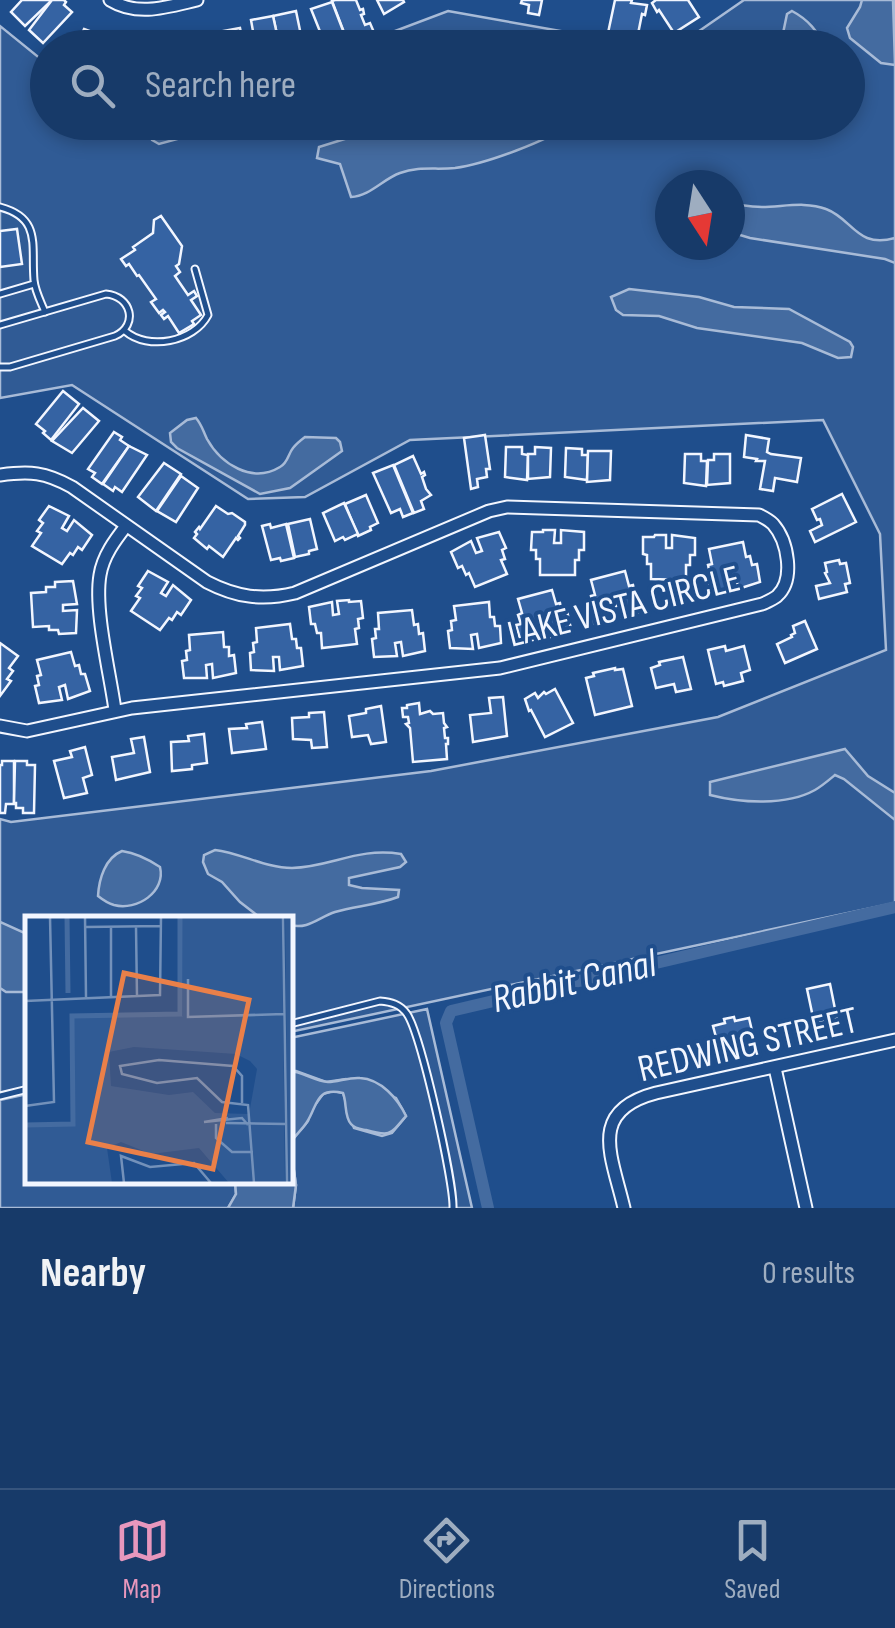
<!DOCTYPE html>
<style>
body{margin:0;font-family:"Sofia Sans Condensed",sans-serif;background:#20416f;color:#f1f3f6}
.compass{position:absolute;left:655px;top:170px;width:90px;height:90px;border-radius:50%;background:#173a69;box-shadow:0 5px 15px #0003;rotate:168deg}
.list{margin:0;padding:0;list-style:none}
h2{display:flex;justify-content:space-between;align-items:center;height:130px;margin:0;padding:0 40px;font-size:42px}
h2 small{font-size:32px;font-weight:400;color:#9eadc0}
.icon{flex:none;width:55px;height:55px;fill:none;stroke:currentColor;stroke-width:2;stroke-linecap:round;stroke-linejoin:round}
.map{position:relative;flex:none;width:895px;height:1208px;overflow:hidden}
.search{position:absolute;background:#173a69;box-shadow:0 5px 15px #0003;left:30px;right:30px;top:30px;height:110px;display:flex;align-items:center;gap:25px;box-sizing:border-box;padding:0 35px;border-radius:55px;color:#9eadc0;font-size:38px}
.sheet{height:280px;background:#173a69}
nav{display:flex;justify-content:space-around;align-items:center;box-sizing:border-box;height:140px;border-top:2px solid #36547d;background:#173a69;font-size:28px;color:#9eadc0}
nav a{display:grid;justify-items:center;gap:5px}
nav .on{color:#e797bd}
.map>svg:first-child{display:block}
.built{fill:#305b95;stroke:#a8bbd7;stroke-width:2.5;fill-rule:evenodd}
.water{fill:#446ba0;stroke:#a8bbd7;stroke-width:2.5}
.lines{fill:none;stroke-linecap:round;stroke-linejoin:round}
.canal{stroke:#446ba0;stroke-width:12}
.building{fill:#3563a3;stroke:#f2f6ff;stroke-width:2.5}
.service-casing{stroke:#f2f6ff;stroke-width:9}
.minor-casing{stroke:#f2f6ff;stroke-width:15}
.service{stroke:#1f4e8c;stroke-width:5}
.minor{stroke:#1f4e8c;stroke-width:11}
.labels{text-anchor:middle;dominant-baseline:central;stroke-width:8;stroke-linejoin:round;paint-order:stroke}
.street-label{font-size:38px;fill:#f2f6ff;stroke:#1f4e8c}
.water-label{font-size:40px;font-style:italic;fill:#f2f6ff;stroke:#1f4e8c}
.inset-river{fill:none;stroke:#446ba0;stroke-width:5}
.inset-road{fill:none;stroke:#7391ba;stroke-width:2.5}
.view{fill:#ea8049;fill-opacity:0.15;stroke:#ea8049;stroke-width:5}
.inset-edge{fill:none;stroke:#f2f6ff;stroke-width:5}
</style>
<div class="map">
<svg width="895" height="1208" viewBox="0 0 895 1208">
<rect width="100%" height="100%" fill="#1f4e8c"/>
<g class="built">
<path d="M744,0H895V903L290,1032V918H28L27,1087L0,1093V819L11,822L431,771L718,717L886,650L880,534L823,420L410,440L305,497L248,499L72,385L0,398V26L47,64L48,122H122L125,125L130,122H848V48L676,47ZM670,185H730V245H670Z"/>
<path d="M448,11L617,41L643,47L350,48Z"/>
<path d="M427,1009L472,1208H293L296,1185L290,1143L308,1121L310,1112L323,1094L333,1091L343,1093L354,1128L382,1136L392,1133L406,1116L396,1098L346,1079L326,1082L296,1071H290V1038Z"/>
<path d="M27,1094L28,1180L235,1181L236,1194L228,1208H0V1100Z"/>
</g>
<g class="water">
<path d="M862,0H893L895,65L881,63L850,38L847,28L860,7Z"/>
<path d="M792,11C809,20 817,31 825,47H775L781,43L787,14Z"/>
<path d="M158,123V122L197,123L185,137L159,144L152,140L150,133Z"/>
<path d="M396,123V122L572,123C548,141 485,164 455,168C436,170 419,166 400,173C383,179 370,196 351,197L340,164L317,158L319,147Z"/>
<path d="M730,204C740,205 751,207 762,207C782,207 806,201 826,209C853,219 857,249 895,238V263L885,259L750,238L730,232Z"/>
<path d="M629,289L699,297L734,307L789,309L850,342L853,347L851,357L838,358L802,343L697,328L659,316L623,315L616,310L611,297Z"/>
<path d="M196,418C202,425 203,431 207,439C221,464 252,484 280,467C288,463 288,454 293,448C297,443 301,440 305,437L336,438L340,442L342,451L290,488L260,494L177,448L171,442L170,433L187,420Z"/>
<path d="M845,749L868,776L895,793V820L844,779L835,775C829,780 822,786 815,790C786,806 741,803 710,795V782Z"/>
<path d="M215,850C241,853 265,868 292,868C331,867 358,847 401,854L406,862L400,867L349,878V885L362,888L399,890L398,897C377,905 356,906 335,912C319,917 308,930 290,925V918H262L258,916L240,902L222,882L208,874L203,862L204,855Z"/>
<path d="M122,851C136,853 148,859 160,867C166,892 137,911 114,905C107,903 103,900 98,896C99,879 105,858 122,851Z"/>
<path d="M0,922L27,934V992H6L0,988Z"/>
<path d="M290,1071C303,1072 315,1081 328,1082C338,1082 349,1077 360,1078C381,1079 398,1099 406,1116C390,1135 390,1137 366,1130C360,1129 355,1129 351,1124C344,1116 347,1103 343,1093C315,1087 318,1105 307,1122C302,1130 295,1135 290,1143L296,1185L293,1208H228L236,1194L235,1181L290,1180Z"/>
</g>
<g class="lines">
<path class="canal" d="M488,1208L446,1023L451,1011L895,907"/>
</g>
<g class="building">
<path d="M22,0H52L25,26L11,12Z"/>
<path d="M52,0H64L66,2L64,5L72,12L43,43L29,30Z"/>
<path d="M335,0H356L360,10L363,9L364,14L361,15L365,25L370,23L376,37L359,48H350L332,1Z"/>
<path d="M377,0H403L404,2L384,14Z"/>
<path d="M522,0H542L539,15L528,13L529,5L521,3Z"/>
<path d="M615,0H632L631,3L647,5L645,15L642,14L637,39L608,33Z"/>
<path d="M656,0H688L699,17L674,33L659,10L657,12L652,3Z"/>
<path d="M332,2L344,33L349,48H319L315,36L321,34L311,9Z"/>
<path d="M296,11L303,45L280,48L273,16Z"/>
<path d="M273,16L280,48H256L251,20Z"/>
<path d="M240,28L244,48H221L218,32Z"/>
<path d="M84,29L95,33L91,48H76Z"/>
<path d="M215,33L218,48H195L193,37Z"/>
<path d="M161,216L182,246L179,264L176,266L180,272L175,276L188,295L194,291L197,296L191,300L201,315L192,321L194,324L179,333L168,316L164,319L161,315L165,312L163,310L159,313L151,302L156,299L139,275L137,276L129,264L126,266L121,259L135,250L133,247L153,233L154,220Z"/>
<path d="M17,229L22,264L0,267V231Z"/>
<path d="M63,391L79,404L51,440L43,433L45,431L36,424Z"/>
<path d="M83,408L99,421L72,453L52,441Z"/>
<path d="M114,432L122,437L120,440L129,446L102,484L92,477L95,473L88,469Z"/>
<path d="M485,435L490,469H486L487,477L477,479L478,487L471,489L464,438Z"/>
<path d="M746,435L769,439L767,452L771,454L801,458L797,482L775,478L773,491L760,489L765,461H756L757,459L744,457Z"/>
<path d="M129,446L147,455L122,492L115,487L113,491L103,484Z"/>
<path d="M506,447H522V454L528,455L527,480L505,477Z"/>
<path d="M535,447L551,448L550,477L528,479V454H535Z"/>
<path d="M566,448L582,449V455H588L587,480L565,477Z"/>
<path d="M588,451H611L610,480L587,482Z"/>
<path d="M685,454H701V461H707L706,486L684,483Z"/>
<path d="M714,454H730V483L707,485L708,460H714Z"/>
<path d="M413,456L421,474L424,472L425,475L422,477L426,489L431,495L421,501L424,509L414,513L394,465Z"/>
<path d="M164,463L181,474L156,511L138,497Z"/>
<path d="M393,465L413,513L403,517L400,509L391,513L373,473Z"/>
<path d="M181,476L198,488L176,522L157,511Z"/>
<path d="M842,494L856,522L815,542L810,531L822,525L820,519L817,520L812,509Z"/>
<path d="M366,495L378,523L370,527L371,530L358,536L345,504Z"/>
<path d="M344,503L358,534L345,540L343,537L335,541L323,513Z"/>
<path d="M49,506L69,516L62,528L67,531L74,520L92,535L82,550L78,547L73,555L70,553L62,564L32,546L41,533L37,531L43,523L39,520Z"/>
<path d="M216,506L228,514L232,513L245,522V525L238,536L240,538L238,540L236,538L223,557L209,546L207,549L194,538L197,534L195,532L199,527L200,529Z"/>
<path d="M310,519L317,549L309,551V554L295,557L288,524Z"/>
<path d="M270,524L271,528L286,524L294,558L281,561L280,558L271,560L262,526Z"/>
<path d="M543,530H555L554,543H561V530L584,532V550H579V560H575V575H540V559H536V550H531L532,532H543Z"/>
<path d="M499,532L506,548L502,550L505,559L501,560L507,574L475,587L469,573L466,575L462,566L458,568L451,552L471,541L476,553L482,551L477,538Z"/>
<path d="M655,535H666V548H672V535L695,538V555H690V565H686V580L651,579V564H647V555L643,554V537H654Z"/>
<path d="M743,542L746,557L750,556L752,565L757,564L760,582L738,589L736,575L730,577L733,590L709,592L706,575L710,574L708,565L712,564L709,549Z"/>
<path d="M839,560L840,564L846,563L850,583L845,584L847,592L819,599L816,586L830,583L825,573L827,572L825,563Z"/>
<path d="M148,571L168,582L161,593L166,596L173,585L191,600L181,615L177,612L172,620L169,618L160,630L131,611L140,598L136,596L142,588L138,586Z"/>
<path d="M625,571L629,586L633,585L635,594L639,593L644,610L622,618L619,605L613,607L616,620L594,623L589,606L593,605L591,596L595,595L591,580Z"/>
<path d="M73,581L77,604L63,605V611L77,610L76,633L59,634L58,630H49V626L33,627L31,593L46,592V587H55V582Z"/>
<path d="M552,590L556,604L560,603L562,613L567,611L571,629L550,637L546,624L540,625L544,638L521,642L516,625L521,624L518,615L522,613L518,599Z"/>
<path d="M349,600V602L361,601L363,618L358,619L359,628L355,629L357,644L322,648L321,633H317L315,624H311L309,607L332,602L333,615L339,614L337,601Z"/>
<path d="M489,602L490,617H494L495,626H500L501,643L479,648L477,634L471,635L473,649L450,648L448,631L452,630L451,621L456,620L454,606Z"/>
<path d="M412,610L414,625L418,624L419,634L423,633L425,651L403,656L401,642L395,643L397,656L374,657L372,639L376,638L375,629H379L378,613Z"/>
<path d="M805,621L817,649L785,663L777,644L792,637L791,635L795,633L793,626Z"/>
<path d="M290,624L292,639H296L297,648H301L303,666L280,670L279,657H273L274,671L251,670L250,653L254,652L253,643L257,642L256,628Z"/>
<path d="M223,632L224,647H229V656L234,655L236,673L213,678L212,664L206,665L207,678H184L182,661L187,660L186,651L190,650L189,635Z"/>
<path d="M0,643L18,656L9,668L13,671L7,679L11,681L0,696Z"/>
<path d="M725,646L726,651L744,646L750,670L741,673L743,681L724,686L723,682L716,684L708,650Z"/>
<path d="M71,652L75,666L79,665L81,674H85L90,691L68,699L65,685L59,687L62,700L39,703L35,686L39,685L37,676L41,675L37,660Z"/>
<path d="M683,657L691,689L676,692L674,684L656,688L651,668L660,665L659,662Z"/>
<path d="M615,668V670L623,669L632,706L595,715L586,678L594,676L593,673Z"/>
<path d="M555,689L573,723L545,737L531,710L529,711L525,699L535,693L538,698L544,692L546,694Z"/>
<path d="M503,697L507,736L473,742L470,715L491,713L489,698Z"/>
<path d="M419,703L420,714L430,711L433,714L443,713L444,723L447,727L444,728L445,738H448V744H446L447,759L413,762L410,728L406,724L409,723L408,717H403L402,708H407V705Z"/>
<path d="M381,706L386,742L371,744L368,735L352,737L349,716L366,713V709Z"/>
<path d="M324,712L327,747L312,748L311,740L293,739L292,718L309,717V713Z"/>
<path d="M262,722L266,749L232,753L229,729L247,728L246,724Z"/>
<path d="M204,734L207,763L192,765V769L172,771L171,742L189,741L188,736Z"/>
<path d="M144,737L150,772L116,780L112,757L134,753L131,739Z"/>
<path d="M85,747L92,775L83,778L87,793L64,798L54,761L72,757L70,751Z"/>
<path d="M2,761H14V804H6L5,813H0V765H2Z"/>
<path d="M15,761H27V765H35L34,813H23V808H16V803H14Z"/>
<path d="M830,984L837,1019L814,1022L807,989Z"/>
<path d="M734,1017L735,1021L749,1018L753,1035L717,1041L713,1026L725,1023L724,1019Z"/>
</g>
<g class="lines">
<defs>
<g id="service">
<path d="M0,207C42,218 31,246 34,280C35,291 41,302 45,312"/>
<path d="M0,294L34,284"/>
<path d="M0,325L106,294C131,296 139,325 115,336L10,367H0"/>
<path d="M125,331C148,351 194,342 208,315L195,269"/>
<path d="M290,1024L380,1001C391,1002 400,1004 407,1014C421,1035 454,1182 453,1208"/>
<path d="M0,1096L28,1089"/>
</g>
<g id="minor">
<path d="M110,0C138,17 167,7 197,0"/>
<path d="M0,475C30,471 45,472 72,487L207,582C236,597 262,601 295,593L489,511L507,507L759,515C763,517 769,520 773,524C788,541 795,580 777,596C775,598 765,603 762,604L500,668L132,708L27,731L0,726"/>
<path d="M115,710C110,673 94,610 100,575C103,556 115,540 126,526"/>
<path d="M775,1068L806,1208"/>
<path d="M624,1208C612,1156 587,1111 656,1093L895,1040"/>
</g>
</defs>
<use href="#service" class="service-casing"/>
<use href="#minor" class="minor-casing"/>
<use href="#service" class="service"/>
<use href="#minor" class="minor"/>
</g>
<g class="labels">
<g class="street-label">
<text transform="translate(624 607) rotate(-14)">LAKE VISTA CIRCLE</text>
<text transform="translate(748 1045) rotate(-13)">REDWING STREET</text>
</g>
<g class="water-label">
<text transform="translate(574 982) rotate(-13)">Rabbit Canal</text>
</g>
</g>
<g transform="translate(25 916)">
<rect width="268" height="268" fill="#1f4e8c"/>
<path d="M157,1H257L260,267H204L174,232L126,238L96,226L82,232L87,267H0V210L50,208L49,100H158ZM109,131L211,138L225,145L232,153L224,198L190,197L168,176L144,179L86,170L84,136ZM260,1H268L267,267H263Z" fill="#305b95" fill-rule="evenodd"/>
<path class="inset-river" d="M42,1L43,77M0,209L48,208L47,100L155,98V1"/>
<path class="inset-road" d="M60,1L61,81M258,1L262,267M61,11L136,10M86,11V81M111,11L112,81M163,63V101L259,98M0,85L135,79L136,1M217,187V160L208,150L134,144L95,150L97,158L132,167L172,162L197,186L223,189L229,267M0,190L29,186L25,1M203,202L179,206L217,202L223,209M201,207L261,208M191,208V222L207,236H228M99,267L96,240L125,251L169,247L186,267"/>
<path class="view" d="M99,57L224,84L188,253L63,226Z"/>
<rect width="268" height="268" class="inset-edge"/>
</g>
</svg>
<svg class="compass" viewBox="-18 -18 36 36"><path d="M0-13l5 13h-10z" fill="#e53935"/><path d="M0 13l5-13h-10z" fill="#9eadc0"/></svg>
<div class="search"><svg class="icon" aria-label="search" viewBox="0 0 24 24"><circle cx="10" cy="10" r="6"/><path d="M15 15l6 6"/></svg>Search here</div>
</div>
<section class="sheet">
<h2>Nearby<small>0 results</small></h2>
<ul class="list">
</ul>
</section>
<nav>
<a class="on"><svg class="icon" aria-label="map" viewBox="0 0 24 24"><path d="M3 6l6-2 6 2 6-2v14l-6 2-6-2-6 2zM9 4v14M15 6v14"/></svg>Map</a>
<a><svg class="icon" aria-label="directions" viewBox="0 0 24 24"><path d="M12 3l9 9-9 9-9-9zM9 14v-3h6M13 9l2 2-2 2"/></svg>Directions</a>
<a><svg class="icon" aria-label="saved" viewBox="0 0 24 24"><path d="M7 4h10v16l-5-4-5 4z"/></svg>Saved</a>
</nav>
